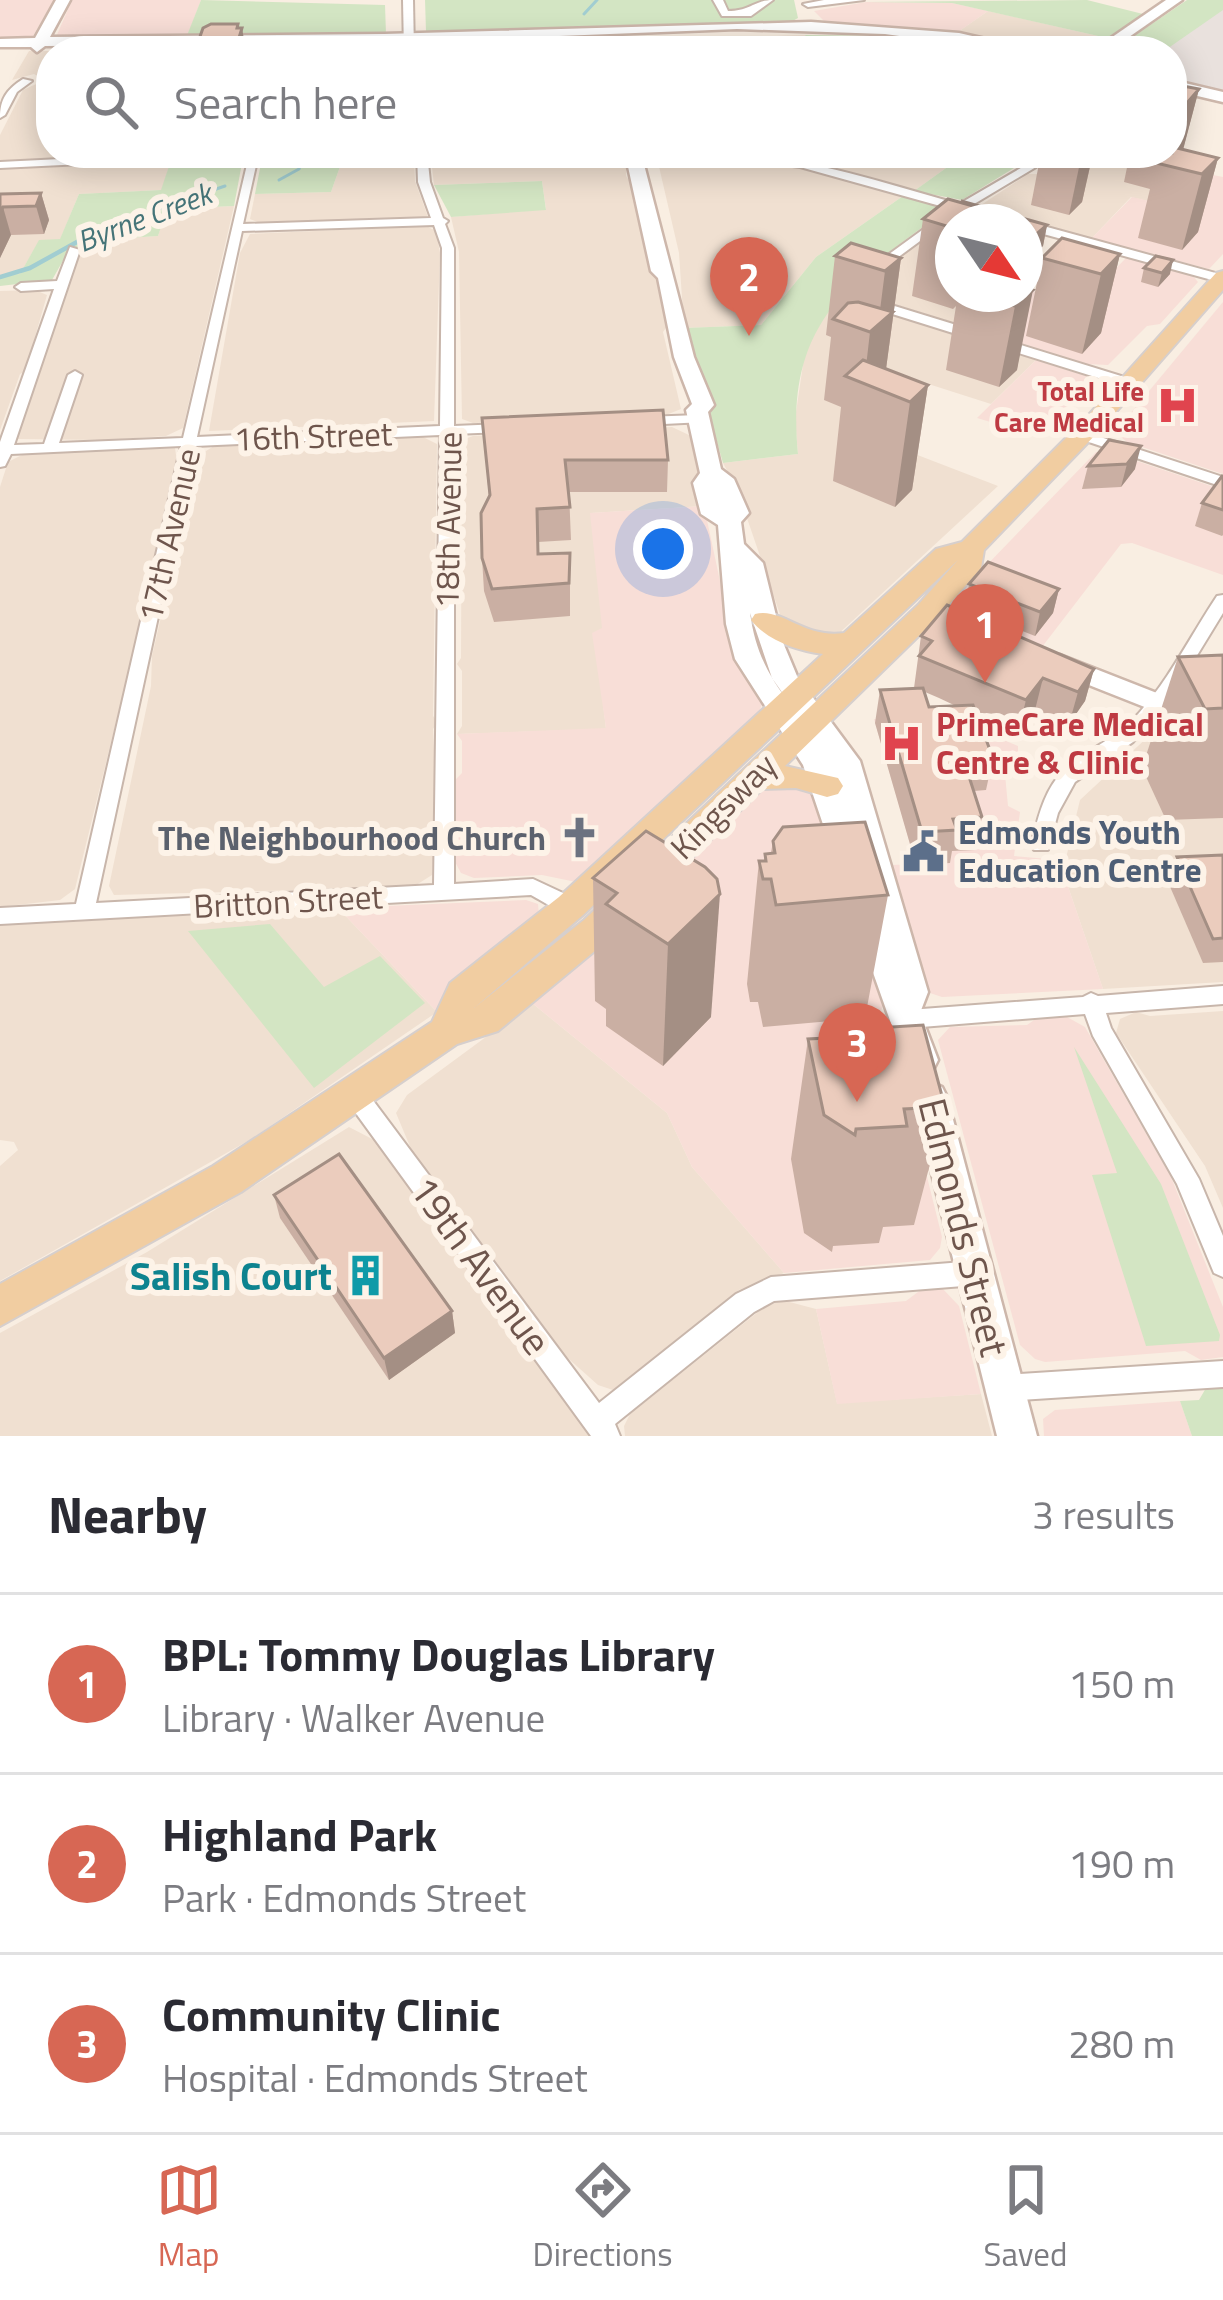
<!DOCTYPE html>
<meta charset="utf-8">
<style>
body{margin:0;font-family:"Titillium Web",sans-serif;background:#f2f2f3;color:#2b2b33}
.compass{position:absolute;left:935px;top:204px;width:108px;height:108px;border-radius:50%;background:#fff;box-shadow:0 6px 30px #0003;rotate:125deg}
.you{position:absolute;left:663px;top:549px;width:42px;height:42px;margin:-30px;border:9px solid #fff;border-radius:50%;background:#1a73e8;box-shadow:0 0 0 18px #1a73e833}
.badge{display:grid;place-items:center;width:78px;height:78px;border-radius:50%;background:#d76754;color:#fff;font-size:39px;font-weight:700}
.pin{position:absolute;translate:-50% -99px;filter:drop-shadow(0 3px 6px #0008)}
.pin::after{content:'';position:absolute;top:63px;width:42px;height:36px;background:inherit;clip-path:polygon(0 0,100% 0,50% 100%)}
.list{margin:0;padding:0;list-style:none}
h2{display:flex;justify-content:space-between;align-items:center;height:156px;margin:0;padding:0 48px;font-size:51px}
h2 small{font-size:39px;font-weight:400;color:#7c7c81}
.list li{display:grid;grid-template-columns:78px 1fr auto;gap:36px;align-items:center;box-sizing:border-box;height:180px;padding:0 48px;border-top:3px solid #e1e1e2}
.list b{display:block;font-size:45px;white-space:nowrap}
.list p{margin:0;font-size:39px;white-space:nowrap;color:#7c7c81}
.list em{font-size:39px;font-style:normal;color:#7c7c81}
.icon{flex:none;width:66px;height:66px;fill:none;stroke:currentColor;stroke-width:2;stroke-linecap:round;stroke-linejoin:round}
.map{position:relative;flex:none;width:1223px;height:1436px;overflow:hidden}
.search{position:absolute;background:#fff;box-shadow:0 6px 30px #0003;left:36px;right:36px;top:36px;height:132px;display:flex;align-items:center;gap:30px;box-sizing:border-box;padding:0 42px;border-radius:48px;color:#7c7c81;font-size:45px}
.sheet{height:696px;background:#fff}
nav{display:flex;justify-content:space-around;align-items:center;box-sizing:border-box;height:168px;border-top:3px solid #e1e1e2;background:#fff;font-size:33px;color:#7c7c81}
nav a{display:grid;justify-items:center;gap:6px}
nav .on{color:#d76754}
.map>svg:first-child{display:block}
.residential{fill:#f0e0d1}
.commercial{fill:#f8ded7}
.industrial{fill:#e9e1dd}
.green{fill:#d3e5c3}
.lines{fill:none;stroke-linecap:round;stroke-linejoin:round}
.stream-far1{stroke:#a1cdd1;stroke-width:3}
.stream{stroke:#a1cdd1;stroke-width:4.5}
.street-casing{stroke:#c8b6ab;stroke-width:4}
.secondary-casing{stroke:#cdb7ab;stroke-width:5}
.primary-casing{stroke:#d6cfcd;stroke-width:4}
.street{fill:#fff;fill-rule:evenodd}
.secondary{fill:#fff;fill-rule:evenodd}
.primary{fill:#f1cda1;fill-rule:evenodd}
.wall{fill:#caafa3;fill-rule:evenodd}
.shaded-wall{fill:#a48f84}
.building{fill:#ebccbd;stroke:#a48f84;stroke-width:3}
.labels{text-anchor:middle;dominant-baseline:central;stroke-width:12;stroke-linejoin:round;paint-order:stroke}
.far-health-label{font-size:27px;font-weight:bold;fill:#be3a42;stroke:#fdf3e8;text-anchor:end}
.far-water-label{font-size:30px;font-style:italic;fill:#457478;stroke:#fdf3e8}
.street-label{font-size:33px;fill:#6e554c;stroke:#fdf3e8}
.health-label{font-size:33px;font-weight:bold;fill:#be3a42;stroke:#fdf3e8;text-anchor:start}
.service-label{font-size:33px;font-weight:bold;fill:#4e5e75;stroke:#fdf3e8;text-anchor:start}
.worship-label{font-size:33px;font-weight:bold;fill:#5b616d;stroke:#fdf3e8;text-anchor:end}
.near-street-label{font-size:39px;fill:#6e554c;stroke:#fdf3e8}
.near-culture-label{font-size:39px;font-weight:bold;fill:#0d838f;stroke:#fdf3e8;text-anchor:end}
</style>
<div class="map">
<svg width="1223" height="1436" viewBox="0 0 1223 1436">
<rect width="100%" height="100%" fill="#f9eee2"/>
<g class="residential">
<path d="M988,11L1107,38L1087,51H1041L955,34Z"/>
<path d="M805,35L813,51H632L631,45L641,41Z"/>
<path d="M29,51H61H51V153H234L0,162V135L23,90L45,80L34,74L12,80Z"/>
<path d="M461,153H626V176L634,187L647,251L654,255L668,325L663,332L681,409L666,415L473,423L462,419L459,252L451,217L546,209L542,181L434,185L431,158Z"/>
<path d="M663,153L790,166L903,196L816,257L761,325L684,328L679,253L657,158Z"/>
<path d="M794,153H967L914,191L800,159Z"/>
<path d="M1052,153H1132L1175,208L1131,197L1091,239L983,208L981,205L1028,174H1039L1045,169L1036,167Z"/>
<path d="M414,158L415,181L428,217L260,223L250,219L255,194L331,192L342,161Z"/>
<path d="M170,163L162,190L79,194L60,240L39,241L20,274L0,275V169Z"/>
<path d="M234,206L183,428L166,436L107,440L18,439L15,436L82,241L158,236L166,209Z"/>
<path d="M958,215L953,222V294L984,332L868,296L877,274Z"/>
<path d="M426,226L436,231L440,253L434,421L209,431L240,253L250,234Z"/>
<path d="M0,291L35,290L47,295L25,372L20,374L0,430Z"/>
<path d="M845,297L1036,360L991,404L919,381L863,434L998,486L835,637L783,623L737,489L723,463L798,454L795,419L806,344L822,315Z"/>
<path d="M672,427L691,436L704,506L591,513L603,629L595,635L606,729L457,734L462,726V671L457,664L461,658L462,440L473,436Z"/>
<path d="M423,437L437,444L433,716L438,722L433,729L437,808L432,875L413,887L114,895L109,886L151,686L152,656L198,456L214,446Z"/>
<path d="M175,448L178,469L75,889L60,900L0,907V487L8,462L26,453Z"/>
<path d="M1166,720L1223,743V982L1103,989L1059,860L1066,858L1080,800Z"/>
<path d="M338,908L437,1012L253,1138L0,1281V1166L18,1150L14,1142L0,1140V925Z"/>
<path d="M532,1003L667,1113L692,1167L784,1273L739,1290L613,1390L598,1385L561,1352L414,1156L396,1113L407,1095Z"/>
<path d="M1223,1011V1208L1205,1166L1116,1033L1120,1019L1136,1012L1150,1016Z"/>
<path d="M349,1127L376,1141L592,1436H0V1333L147,1252Z"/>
<path d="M782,1300L816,1309L837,1403L981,1394L992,1436H625L624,1426L630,1414L763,1308Z"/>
</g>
<g class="commercial">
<path d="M0,0H54L33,36L0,40Z"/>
<path d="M72,0H201L186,40L56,37Z"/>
<path d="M866,2L952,3L988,11L955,34L825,22L814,11Z"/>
<path d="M1208,174L1223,177V254L1209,269L1091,239L1132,197L1175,207Z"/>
<path d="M1127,257L1193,276L1198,282L1160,324L1147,326L1108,365L1087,364L984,332L1026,289L1080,305Z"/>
<path d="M1223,302V474L1127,442L1115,432Z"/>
<path d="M1036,360L1086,376L1092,385L1055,427H1007L977,418Z"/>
<path d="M1096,452H1110L1223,490V575L1132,543L1121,544L1042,647L954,610L953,600Z"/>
<path d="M704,506L737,661L762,704L759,712L576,882L542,875L474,878L461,873L454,860L456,779L462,773V741L457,734L606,728L592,633L602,628L590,513Z"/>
<path d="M930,709L1018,746V757L1004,764L1008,806L1020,812L1014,856L1059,860L1103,989L942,997L927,992L891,865L916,864L874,719L923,717Z"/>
<path d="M780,781L817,793L884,1004L878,1017L883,1037L896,1052L942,1237L940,1248L930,1260L784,1273L692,1167L667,1113L532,1003L635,915L764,788Z"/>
<path d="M526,900L538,904L539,915L437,1012L338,908Z"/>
<path d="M1067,1017L1085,1027L1171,1177L1223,1307V1357L1201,1360L1185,1351L1045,1362L1035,1359L1020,1345L938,1040L950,1027L1027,1025L1037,1018Z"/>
<path d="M926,1286L941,1287L959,1306L981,1394L837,1404L816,1309L906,1301Z"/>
<path d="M1180,1401L1192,1436H1044L1043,1419L1055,1410Z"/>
</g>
<path class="industrial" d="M1223,7V92L1172,81V51H1163Z"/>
<g class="green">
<path d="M201,0L385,5L386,34L186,38Z"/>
<path d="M425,0H794L798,18L791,22L426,32Z"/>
<path d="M1087,0L1143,14L1107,38L952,3L866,2Z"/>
<path d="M1187,0H1223V10L1164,51H1112Z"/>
<path d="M805,35L888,36L992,51H813Z"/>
<path d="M263,153H414V158L342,161L331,192L255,194Z"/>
<path d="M967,153H1052L1036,167L1016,161L1014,168L962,200L914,191Z"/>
<path d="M235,161L242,163L234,206L167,209L158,236L83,241L80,250H69L52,280L0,286V275L20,274L39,240L60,239L79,194L161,190L170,163Z"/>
<path d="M542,181L546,210L451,217L434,185Z"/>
<path d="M903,196L940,205L942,213C847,282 785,325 798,454L723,463L684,328L761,325L816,257Z"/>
<path d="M270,924L324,987L380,956L425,1003L314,1088L188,931Z"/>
<path d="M1074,1047L1161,1184L1220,1335L1219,1341L1146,1346L1092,1175L1117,1173Z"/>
<path d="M1223,1387V1436H1192L1180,1401L1199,1400L1206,1388Z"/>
</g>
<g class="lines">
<g class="stream-far1">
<path d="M584,14L597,0"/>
<path d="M279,180L299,169L304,153"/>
<path d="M97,230L225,186"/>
</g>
<path class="stream" d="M0,277L30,268L104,227"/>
<defs>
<g id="street">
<path d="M403,0H413L414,51H404Z"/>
<path d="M713,0H723L728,11C751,11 754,0 773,0L751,16H722Z"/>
<path d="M824,0H864L808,7L803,4Z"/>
<path d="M276,46L280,51H270L273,47Z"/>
<path d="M23,79L32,81L17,92L5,115L0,118C0,99 7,89 23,79Z"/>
<path d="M183,153H258L262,158L257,161L243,224L431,218L418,182L417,153H427L430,182L443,218L448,221L445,224L454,248V426L502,424L509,428L502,432L454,434V884L533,879L578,900L581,906L578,912C563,916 544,902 531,895L0,924V908L76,904L181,446L11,454L5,466L0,467V442L54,289L21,291L15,287L21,283L57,281L70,247L80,250L14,445L44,444L68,375L75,371L82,375L59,443L183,438L249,156L0,168V162ZM434,225L442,248L440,426L197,437L242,231ZM440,435L434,885L96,903L195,446Z"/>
<path d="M710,153C796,153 877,181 959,204L1026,165L1036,167L954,216L874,275L870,274V268L951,209L800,167L715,156Z"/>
<path d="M1025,221L1223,275V283L1025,229L1023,222Z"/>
<path d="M875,300L979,332L981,335L979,338H969L870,307V301Z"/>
<path d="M1001,339L1134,380L1136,383L1129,387L1124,386L996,346V340Z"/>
<path d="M699,415L706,419L704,422L644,425L637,421L644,417Z"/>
<path d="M1082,431L1223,477V487L1077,438V432Z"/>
<path d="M1223,595V613L1182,680L1150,723L1133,742L1075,782L1058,813L1048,850H1034L1031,845C1038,818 1044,789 1065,769C1089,747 1115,741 1139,713C1170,678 1191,635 1217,596Z"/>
<path d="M1223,986V1004L1106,1013L1111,1028L1199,1179L1223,1236V1277L1214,1273L1177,1184L1093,1036L1085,1014L909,1028L901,1025L898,1019L901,1013L909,1010L1083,997L1091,993L1098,996Z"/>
<path d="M355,1084L363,1087L599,1403L736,1294L771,1277L976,1261L985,1265L988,1273L985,1281L976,1285L774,1301L754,1312L615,1424L620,1436H591L347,1101L344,1094L347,1087Z"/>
<path d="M1223,1361V1387L1004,1401L995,1397L991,1388L995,1379L1004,1375Z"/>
</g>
<g id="secondary">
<path d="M56,0H70L50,37L384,34L811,22L959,33L1039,51H1008L885,34L737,29L384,43L45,46L37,52L31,47H0V39L35,38Z"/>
<path d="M1166,0H1182L1109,51H1092Z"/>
<path d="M1172,80L1223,92V102L1172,90Z"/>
<path d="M625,153H641L694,357L714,405L708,412L721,469L734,479L749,513L741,522L744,544L763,563L782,640L797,676L860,761L928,992L920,1013L938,1060L933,1070L921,1074L909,1070L904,1060L853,916L857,908L872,905L860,861L847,869L837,866L803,765L735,659L726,624L718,525L701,514L693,483L700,473L686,410L692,404L674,357L658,278L651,271ZM750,613L772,678L791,705C768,676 755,650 750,613Z"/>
<path d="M1060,655L1223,719V738L1051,670L1047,664Z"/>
<path d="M930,1082L942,1087L947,1097L1037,1436H997L913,1097L918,1087Z"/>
</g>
<path id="primary" d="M1223,271V290L1101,429L984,550L981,568L938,617L785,766L838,778L843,786L838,794L827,797L796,788L762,789L608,940L498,1031L457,1044L241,1192L0,1326V1284L213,1166L432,1022L450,983L559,897L823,654C796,650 768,641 751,620L755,614C782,607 804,639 844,633L936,549L962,542L1085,419L1216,273ZM958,560L918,605L584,920L474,1008L583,915Z"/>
</defs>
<use href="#street" class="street-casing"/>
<use href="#secondary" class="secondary-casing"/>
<use href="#primary" class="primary-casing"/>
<use href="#street" class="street"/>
<use href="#secondary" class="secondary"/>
<use href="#primary" class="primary"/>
</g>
<g class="wall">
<path d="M1172,84L1199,89L1183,149L1218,158L1198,232L1182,250L1138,238L1150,189L1124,182L1130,153H1172Z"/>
<path d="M1041,153H1093L1082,202L1069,215L1031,205Z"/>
<path d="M41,193L49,220L44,234L11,235L0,258V194Z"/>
<path d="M960,202L1047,225L1043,246L1028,259H1025V222H953V294H1025L1017,370L999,387L946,370L956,306L953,309L912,296L923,219Z"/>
<path d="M1120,254L1101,333L1082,354L1026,336L1042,258Z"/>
<path d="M835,256L901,258L886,369L928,385L912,490L895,507L833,481L841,407L824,400L831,337L826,335Z"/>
<path d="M1144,268L1170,274L1158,287L1141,282Z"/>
<path d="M482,418L668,460L667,492H569L571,540L538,542V554L570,553V616L494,622L484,591L482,558L489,497Z"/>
<path d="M1109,440L1135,469L1121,487L1082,489L1088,466Z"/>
<path d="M1223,476V535L1222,536L1195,526L1202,503Z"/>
<path d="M969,584L1059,589L1053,613L1035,636L965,608Z"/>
<path d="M921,636L1094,669L1085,701L1069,724L1035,710L1018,732L976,714L993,758L986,790L974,791L982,817L975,850L952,851L950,863L916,865L875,723L880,690L917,689L914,688ZM925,692L939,698L956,706L929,707Z"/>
<path d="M1223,655V818L1166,820L1142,768L1178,657Z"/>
<path d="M646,831L711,1017L663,1066L606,1026V1009L595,1001L593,878Z"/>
<path d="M773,841L888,895L865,1018L763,1027L758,1002H750L747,984L759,861H764L765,854L771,853Z"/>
<path d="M1223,855V962L1203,963L1168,882L1177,857Z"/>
<path d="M845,1030L945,1107L914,1225L883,1227L879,1243L833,1246L832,1252L804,1233L791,1159L808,1039L844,1037Z"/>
<path d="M274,1195L452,1311L455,1333L389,1380L280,1218Z"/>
</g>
<g class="shaded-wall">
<path d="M238,24L240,35L242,28L246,51H235Z"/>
<path d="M1199,89L1178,169L1171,167L1187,103Z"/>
<path d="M1082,153H1093L1082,202L1069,215Z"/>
<path d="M1218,158L1198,232L1182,250L1202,174Z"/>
<path d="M41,193L49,220L44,234L36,206Z"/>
<path d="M3,207L11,235L0,258V214Z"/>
<path d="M1047,225L1043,246L1028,259L1032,238Z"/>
<path d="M1120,254L1101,333L1082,354L1101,274Z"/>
<path d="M901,258L883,391L864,384L870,332L878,326L885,271Z"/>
<path d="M1173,260L1170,274L1158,287L1162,273Z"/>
<path d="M1033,290L1017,370L999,387L1015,306Z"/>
<path d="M928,385L912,490L895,507L910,402Z"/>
<path d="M1141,446L1135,469L1121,487L1127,464Z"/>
<path d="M1059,589L1053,613L1035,636L1040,612Z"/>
<path d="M1094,669L1085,701L1069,724L1078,692Z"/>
<path d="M1043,678L1035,710L1018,732L1026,700Z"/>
<path d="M720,894L711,1017L663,1066L668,944Z"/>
<path d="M452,1311L455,1333L389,1380L384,1358Z"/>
</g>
<g class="building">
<path d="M211,24H238L237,28H242L235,51H153L155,46L197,45L203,28Z"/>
<path d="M1172,84L1199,89L1187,103L1172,99Z"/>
<path d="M1173,147L1218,158L1202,174L1156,163L1167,153H1172Z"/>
<path d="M41,193L36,206L3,207L0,214V194Z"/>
<path d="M948,199L991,211L977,222H953V228L923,219Z"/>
<path d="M961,201L1047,225L1032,238L1025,236V222H989L991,211Z"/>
<path d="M1062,238L1120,254L1101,274L1042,258Z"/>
<path d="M851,243L901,258L885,271L835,256Z"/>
<path d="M1156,256L1173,260L1162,273L1144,268Z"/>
<path d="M1025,287L1033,290L1015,306L974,294H1025Z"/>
<path d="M858,302L893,312L870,332L833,319L848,303Z"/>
<path d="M863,360L928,385L910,402L845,376Z"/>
<path d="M663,410L668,460H565L570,507L537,509L538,554L570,553L569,583L492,589L482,558L481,513L490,495L482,418Z"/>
<path d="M1109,440L1141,446L1127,464L1088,466Z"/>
<path d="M1222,476H1223V510L1202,503Z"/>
<path d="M988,562L1059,589L1040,612L969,584Z"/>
<path d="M947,605L1094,669L1078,692L1043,678L1026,700L919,656L932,641L921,636Z"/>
<path d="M1223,655V708L1205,709L1178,657Z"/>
<path d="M923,688L929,707L973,705L993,758L964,761L982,817L953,819L957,830L922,832L880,690Z"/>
<path d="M865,822L888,895L776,905L771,879H763L759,861H766L765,854L775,853L773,841L783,827Z"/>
<path d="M646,831L705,867L717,879L720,894L668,944L606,904L617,893L593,878Z"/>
<path d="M1223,855V938L1213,939L1177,857Z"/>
<path d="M923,1025L945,1107L904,1109L907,1126L856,1129L855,1135L824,1115L808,1039L847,1037L845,1030Z"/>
<path d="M339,1154L452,1311L384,1358L274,1195Z"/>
</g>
<defs>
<symbol id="hospital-bare" viewBox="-9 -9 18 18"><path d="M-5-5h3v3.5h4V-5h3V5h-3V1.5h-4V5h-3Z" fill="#e0444e" stroke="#fdf3e8" stroke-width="2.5" paint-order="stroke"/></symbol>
<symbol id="church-bare" viewBox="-9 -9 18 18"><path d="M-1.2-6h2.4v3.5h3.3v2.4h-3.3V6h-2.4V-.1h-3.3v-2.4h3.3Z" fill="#6b7280" stroke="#fdf3e8" stroke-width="2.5" paint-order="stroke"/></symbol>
<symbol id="civic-bare" viewBox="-9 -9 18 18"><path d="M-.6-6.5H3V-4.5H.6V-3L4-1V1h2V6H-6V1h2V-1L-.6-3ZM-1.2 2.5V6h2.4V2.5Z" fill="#5c6f8a" stroke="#fdf3e8" stroke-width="2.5" paint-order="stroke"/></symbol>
<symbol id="building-bare" viewBox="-9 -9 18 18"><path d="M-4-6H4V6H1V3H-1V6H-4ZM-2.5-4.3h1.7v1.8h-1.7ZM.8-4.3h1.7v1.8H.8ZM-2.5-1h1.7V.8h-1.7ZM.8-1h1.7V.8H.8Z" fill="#0f9aa8" stroke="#fdf3e8" stroke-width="2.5" paint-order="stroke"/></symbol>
</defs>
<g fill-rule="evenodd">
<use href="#hospital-bare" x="1148" y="376" width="59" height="59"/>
<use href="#hospital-bare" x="872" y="714" width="59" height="59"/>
<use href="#church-bare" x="550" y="808" width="59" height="59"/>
<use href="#civic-bare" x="894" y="822" width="59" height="59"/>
<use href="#building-bare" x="336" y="1246" width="59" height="59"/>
</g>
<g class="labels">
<g class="far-health-label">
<text x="1144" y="390">Total Life<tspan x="1144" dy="31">Care Medical</tspan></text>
</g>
<g class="far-water-label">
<text transform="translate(144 217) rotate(-21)">Byrne Creek</text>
</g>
<g class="street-label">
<text transform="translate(313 436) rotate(-2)">16th Street</text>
<text transform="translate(448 520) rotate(-89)">18th Avenue</text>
<text transform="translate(169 535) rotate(-77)">17th Avenue</text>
<text transform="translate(723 806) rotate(-45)">Kingsway</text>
<text transform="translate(288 901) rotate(-3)">Britton Street</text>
</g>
<g class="health-label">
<text x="936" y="724">PrimeCare Medical<tspan x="936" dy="38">Centre &amp; Clinic</tspan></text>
</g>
<g class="service-label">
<text x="958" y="832">Edmonds Youth<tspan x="958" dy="38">Education Centre</tspan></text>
</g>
<g class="worship-label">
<text x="546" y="838">The Neighbourhood Church</text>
</g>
<g class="near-street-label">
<text transform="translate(964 1227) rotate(76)">Edmonds Street</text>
<text transform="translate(481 1265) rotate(54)">19th Avenue</text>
</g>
<g class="near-culture-label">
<text x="332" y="1275">Salish Court</text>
</g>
</g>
</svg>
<svg class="compass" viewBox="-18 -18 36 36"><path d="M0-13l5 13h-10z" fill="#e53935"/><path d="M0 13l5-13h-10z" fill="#7c7c81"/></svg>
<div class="you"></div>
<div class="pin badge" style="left:985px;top:683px">1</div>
<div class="pin badge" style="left:749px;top:336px">2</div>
<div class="pin badge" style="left:857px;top:1102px">3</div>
<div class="search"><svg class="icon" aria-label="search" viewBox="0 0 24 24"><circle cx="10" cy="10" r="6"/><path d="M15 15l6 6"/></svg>Search here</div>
</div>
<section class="sheet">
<h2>Nearby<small>3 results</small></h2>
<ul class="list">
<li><span class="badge">1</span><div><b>BPL: Tommy Douglas Library</b><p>Library · Walker Avenue</p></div><em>150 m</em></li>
<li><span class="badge">2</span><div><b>Highland Park</b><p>Park · Edmonds Street</p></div><em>190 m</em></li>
<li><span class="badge">3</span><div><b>Community Clinic</b><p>Hospital · Edmonds Street</p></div><em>280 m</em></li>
</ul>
</section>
<nav>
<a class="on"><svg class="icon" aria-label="map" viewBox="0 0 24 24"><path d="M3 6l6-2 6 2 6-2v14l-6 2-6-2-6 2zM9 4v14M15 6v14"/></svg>Map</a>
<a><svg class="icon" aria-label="directions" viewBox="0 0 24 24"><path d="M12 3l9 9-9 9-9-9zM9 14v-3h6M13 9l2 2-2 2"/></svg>Directions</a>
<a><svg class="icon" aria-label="saved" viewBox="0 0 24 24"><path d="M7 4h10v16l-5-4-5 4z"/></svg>Saved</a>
</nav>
